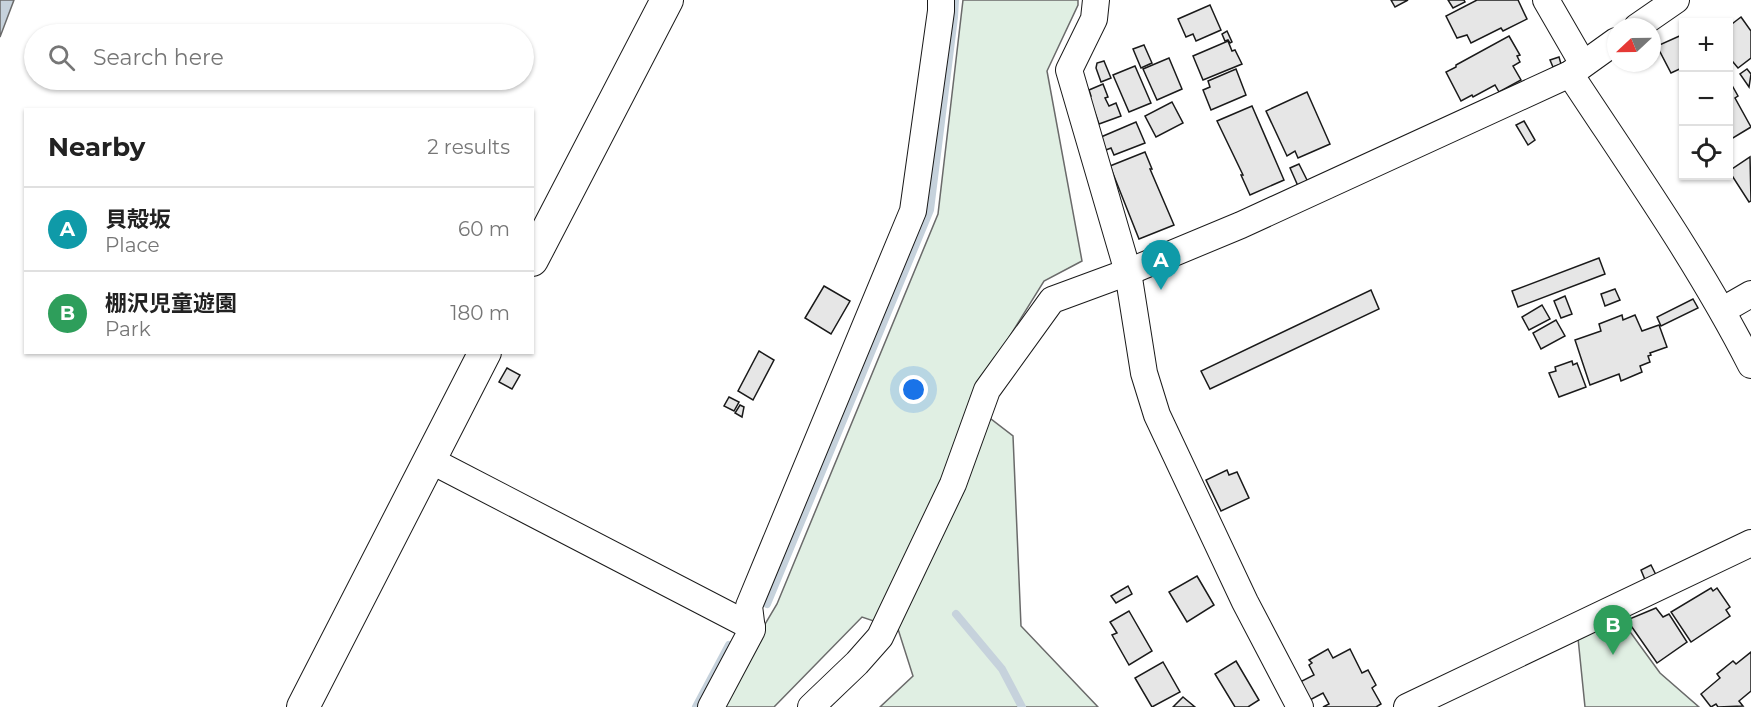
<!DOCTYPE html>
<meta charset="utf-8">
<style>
body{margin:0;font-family:Montserrat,"Noto Sans JP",sans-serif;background:#f2f2f2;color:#222}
.controls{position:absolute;right:18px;top:18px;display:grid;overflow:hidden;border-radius:0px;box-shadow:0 2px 4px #0004}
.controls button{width:54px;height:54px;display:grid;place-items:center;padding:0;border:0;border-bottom:2px solid #e0e0e0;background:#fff;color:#222;font:30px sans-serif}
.compass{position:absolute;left:1607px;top:18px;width:54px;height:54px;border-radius:50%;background:#fff;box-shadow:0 2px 4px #0004;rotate:248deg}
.you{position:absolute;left:914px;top:390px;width:21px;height:21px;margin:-15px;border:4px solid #fff;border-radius:50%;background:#1a73e8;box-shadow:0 0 0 9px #1a73e833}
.badge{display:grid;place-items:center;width:39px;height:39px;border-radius:50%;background:#c62828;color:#fff;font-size:20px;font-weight:700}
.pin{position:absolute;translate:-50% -50px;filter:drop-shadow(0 2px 3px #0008)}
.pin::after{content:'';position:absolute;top:32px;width:21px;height:18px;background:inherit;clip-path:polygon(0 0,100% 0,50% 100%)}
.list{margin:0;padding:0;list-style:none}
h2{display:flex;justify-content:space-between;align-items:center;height:78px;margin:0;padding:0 24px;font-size:26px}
h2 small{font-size:20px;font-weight:400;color:#767676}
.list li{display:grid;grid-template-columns:39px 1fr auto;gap:18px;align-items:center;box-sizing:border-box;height:84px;padding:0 24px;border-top:2px solid #e0e0e0}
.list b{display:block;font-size:22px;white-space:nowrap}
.list p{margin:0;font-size:20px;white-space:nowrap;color:#767676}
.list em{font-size:20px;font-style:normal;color:#767676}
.icon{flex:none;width:33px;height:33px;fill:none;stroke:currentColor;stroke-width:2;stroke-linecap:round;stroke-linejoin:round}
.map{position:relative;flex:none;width:1751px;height:707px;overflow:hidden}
.search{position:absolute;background:#fff;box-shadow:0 2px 4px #0004;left:24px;top:24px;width:510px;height:66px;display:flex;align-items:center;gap:15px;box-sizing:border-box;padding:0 21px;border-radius:33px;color:#767676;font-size:22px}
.panel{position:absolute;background:#fff;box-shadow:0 2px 4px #0004;left:24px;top:108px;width:510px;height:246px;border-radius:0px}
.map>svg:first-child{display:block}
.green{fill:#e0efe3;stroke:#6a6a6a;stroke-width:1.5}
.water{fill:#c6d2dc;stroke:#6a6a6a;stroke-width:1.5}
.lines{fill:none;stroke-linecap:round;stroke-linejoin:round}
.stream{stroke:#c6d2dc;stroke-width:8}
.building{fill:#e6e6e6;stroke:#1a1a1a;stroke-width:1.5}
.minor-casing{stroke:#1a1a1a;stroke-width:28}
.tertiary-casing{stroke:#1a1a1a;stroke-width:34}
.minor{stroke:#fff;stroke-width:26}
.tertiary{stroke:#fff;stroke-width:32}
</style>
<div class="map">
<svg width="1751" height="707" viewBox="0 0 1751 707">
<rect width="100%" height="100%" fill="#fff"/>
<g class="green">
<path d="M963,0H1078V5L1047,71L1082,261L1044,281L969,402L1013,436L1021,626L1098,707H880L913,676L898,629L862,617L774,707H716L777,604L938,214Z"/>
<path d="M1620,618L1660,673L1699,707H1585L1578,638Z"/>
</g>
<path class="water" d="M0,0H14L0,37Z"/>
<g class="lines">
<g class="stream">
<path d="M767,604L930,210L954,17L955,0"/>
<path d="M956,614L1002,669L1022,707"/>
<path d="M696,707L729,645"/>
</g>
</g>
<g class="building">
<path d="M1391,0H1408L1395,7Z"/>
<path d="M1448,0H1464L1465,2L1453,8Z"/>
<path d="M1477,0H1518L1527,19L1503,31L1501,28L1471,43L1467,35L1457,38L1446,16Z"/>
<path d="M1210,5L1221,30L1196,41L1193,34L1186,37L1178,19Z"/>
<path d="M1741,17L1751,31V58L1738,68L1728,56V27Z"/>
<path d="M1227,31L1232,42L1230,43L1228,40L1225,41L1222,34Z"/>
<path d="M1684,34V67L1671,73L1657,46Z"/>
<path d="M1509,36L1520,55L1517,56L1520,62L1513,66L1521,80L1499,92L1495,85L1473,97L1472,95L1461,101L1446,72L1456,67V65Z"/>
<path d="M1228,41L1232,51L1235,50L1242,64L1203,80L1193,56Z"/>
<path d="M1144,45L1152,63L1141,68L1133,49Z"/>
<path d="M1559,57L1561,64L1553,67L1550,60Z"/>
<path d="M1169,58L1182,89L1157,100L1143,69Z"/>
<path d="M1104,61L1111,78L1101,82L1096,68L1097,63Z"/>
<path d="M1135,66L1151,103L1129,112L1113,75Z"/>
<path d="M1236,69L1246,95L1211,110L1203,90L1210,87L1208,81Z"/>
<path d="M1747,69L1751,74L1749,87L1740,74Z"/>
<path d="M1729,80L1738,96L1735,98L1751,127L1728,141Z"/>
<path d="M1103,84L1108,97L1105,98L1109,106L1116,103L1121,116L1099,124L1089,97L1091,96L1089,90Z"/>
<path d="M1307,92L1330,144L1298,158L1295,151L1287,156L1266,111Z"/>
<path d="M1172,102L1183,123L1156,137L1145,116Z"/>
<path d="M1252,106L1284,180L1250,195L1241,175H1243L1217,121Z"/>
<path d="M1524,121L1535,140L1528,145L1516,125Z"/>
<path d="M1136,122L1145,143L1114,155L1111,148L1106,150L1101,137Z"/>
<path d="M1145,152L1152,169H1150L1174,225L1139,239L1110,166Z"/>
<path d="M1750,157L1751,201L1749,202L1729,171Z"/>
<path d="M1299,164L1308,182L1298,186L1290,168Z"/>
<path d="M1599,258L1605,274L1518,307L1512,291Z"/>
<path d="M824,286L850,301L831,334L805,318Z"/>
<path d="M1615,289L1620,300L1605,306L1601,294Z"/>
<path d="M1371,290L1379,309L1210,389L1201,371Z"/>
<path d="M1565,296L1572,314L1561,318L1554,301Z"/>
<path d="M1693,299L1698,308L1661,326L1657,317Z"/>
<path d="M1542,305L1550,319L1529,330L1522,317Z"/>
<path d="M1622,315L1623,320L1635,315L1642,331L1659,325L1667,347L1650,353L1651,355L1648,356L1650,362L1640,366L1642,372L1621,381L1619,374L1590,385L1575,340L1601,331L1599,324Z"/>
<path d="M1556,320L1565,336L1541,349L1533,333Z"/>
<path d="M759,351L774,360L753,400L738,391Z"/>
<path d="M1572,361L1573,365L1577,363L1586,387L1559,397L1549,373L1556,371L1555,367Z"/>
<path d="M507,368L520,375L512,389L499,382Z"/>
<path d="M729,397L739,402L734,411L724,406Z"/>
<path d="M740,405L744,407L742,417L735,413Z"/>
<path d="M1227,470L1229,475L1237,472L1249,498L1221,511L1206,480Z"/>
<path d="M1651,565L1659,581L1648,587L1641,570Z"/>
<path d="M1197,576L1214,605L1187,622L1169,592Z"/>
<path d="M1128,586L1132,594L1116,603L1111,596Z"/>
<path d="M1711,588L1713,591L1717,588L1730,607L1726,610L1730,616L1691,642L1671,612Z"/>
<path d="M1656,608L1663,617L1669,614L1687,642L1657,663L1627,620Z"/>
<path d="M1129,611L1152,651L1129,665L1112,635L1117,633L1110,622Z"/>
<path d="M1328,649L1333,658L1350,649L1362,673L1368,670L1376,685L1372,688L1381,704L1376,707H1323L1329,704L1323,693L1308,701L1298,683L1314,675L1309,665L1312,663L1309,660Z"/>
<path d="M1751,652V691L1739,701L1743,706L1718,707L1716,704L1711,707L1701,694L1720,678L1717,674L1733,661L1736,664Z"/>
<path d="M1236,661L1259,700L1248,707H1235L1215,674Z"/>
<path d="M1163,662L1180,692L1152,707L1135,678Z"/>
<path d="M1183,697L1195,707H1173Z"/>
</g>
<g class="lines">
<defs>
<g id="minor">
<path d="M1096,0L1094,19L1069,70L1128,272L1144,373L1157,415L1245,602L1300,707"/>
<path d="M1546,0L1583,64"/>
<path d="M1637,27L1676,0"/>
<path d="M1570,74C1633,170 1699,263 1751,365"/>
<path d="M1723,310L1751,294"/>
<path d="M430,460L752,627"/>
<path d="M711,707L752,630L749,606L913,211L941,11V0"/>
<path d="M811,707L857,663L880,637L953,484L987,390L1052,300L1128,272L1241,225L1570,74L1616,41"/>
<path d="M1407,707L1751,543"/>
</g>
<g id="tertiary">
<path d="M532,260L667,0"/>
<path d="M303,707L485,352"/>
</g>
</defs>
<use href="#minor" class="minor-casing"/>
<use href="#tertiary" class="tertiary-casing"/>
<use href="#minor" class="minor"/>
<use href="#tertiary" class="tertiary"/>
</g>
</svg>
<div class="controls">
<button>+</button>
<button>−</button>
<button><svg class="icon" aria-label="locate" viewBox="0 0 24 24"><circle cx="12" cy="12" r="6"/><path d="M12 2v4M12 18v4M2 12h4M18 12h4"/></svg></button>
</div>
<svg class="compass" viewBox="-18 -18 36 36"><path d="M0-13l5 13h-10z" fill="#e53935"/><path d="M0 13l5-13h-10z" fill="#767676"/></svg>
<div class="you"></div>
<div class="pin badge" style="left:1161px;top:290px;background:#0f9aa8">A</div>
<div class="pin badge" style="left:1613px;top:655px;background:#2e9e5b">B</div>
<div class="search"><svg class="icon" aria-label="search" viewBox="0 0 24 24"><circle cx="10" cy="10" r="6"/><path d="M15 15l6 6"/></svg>Search here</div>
<section class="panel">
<h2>Nearby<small>2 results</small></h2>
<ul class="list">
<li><span class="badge" style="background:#0f9aa8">A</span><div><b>貝殻坂</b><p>Place</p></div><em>60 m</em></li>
<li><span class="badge" style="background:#2e9e5b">B</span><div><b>棚沢児童遊園</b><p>Park</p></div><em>180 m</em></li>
</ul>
</section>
</div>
